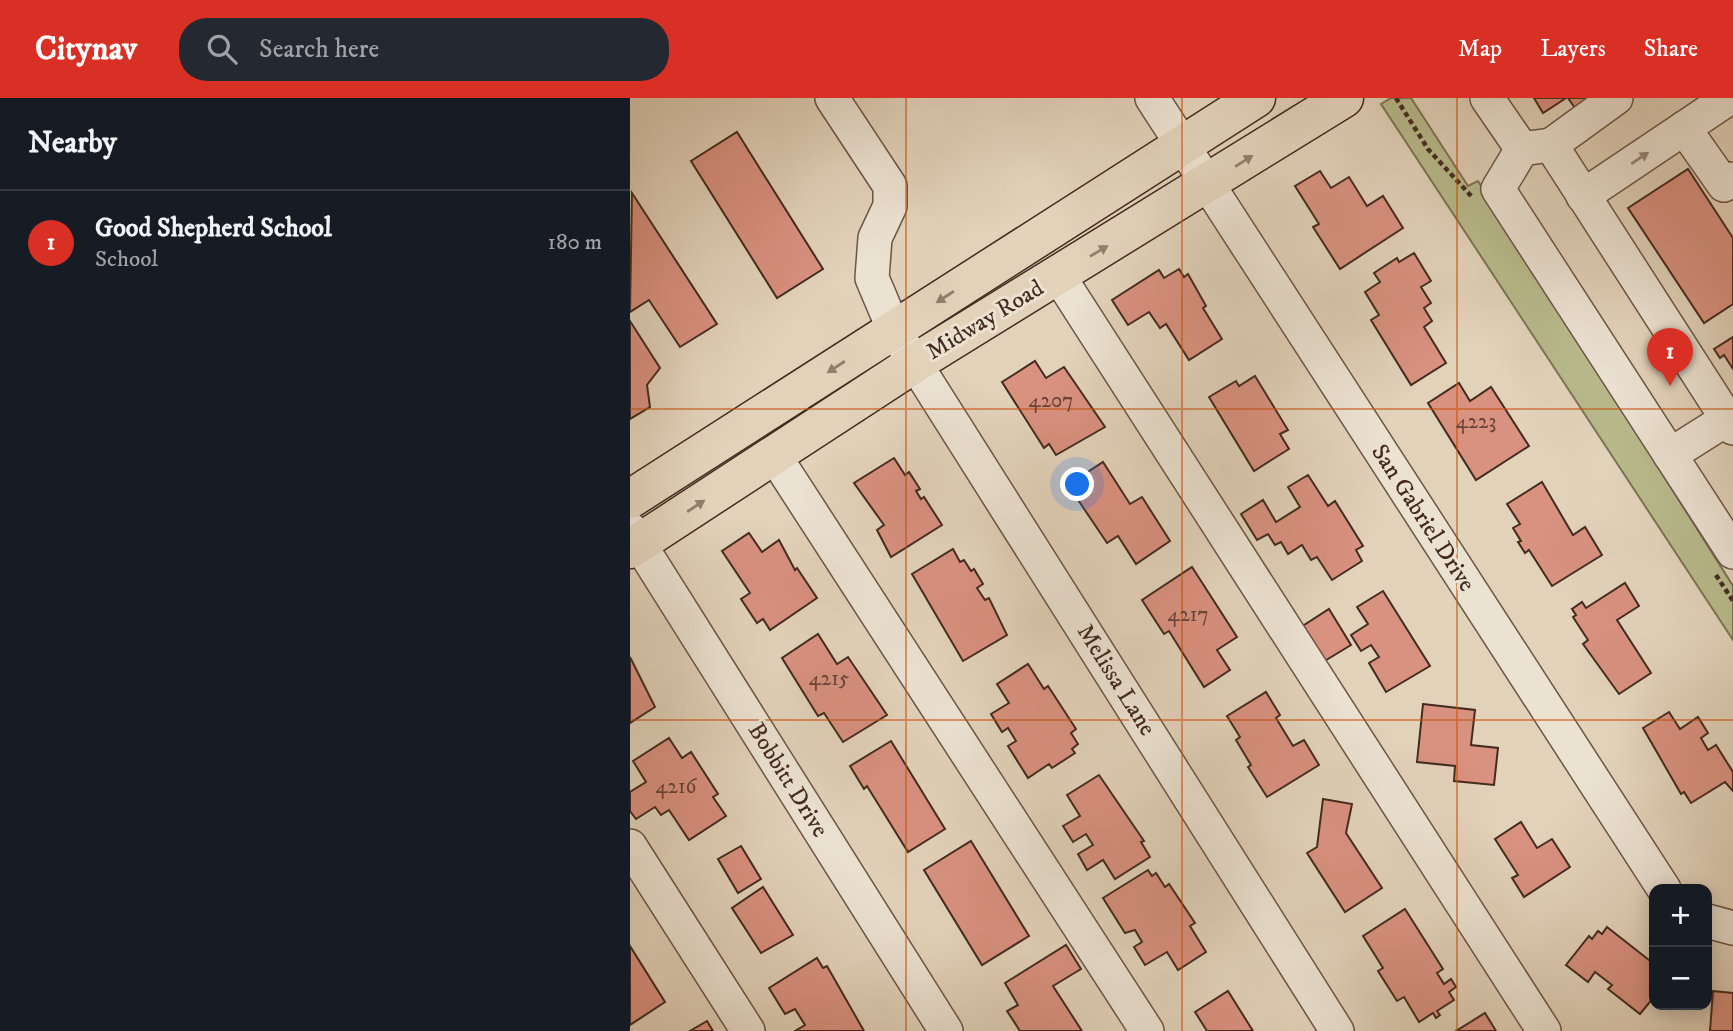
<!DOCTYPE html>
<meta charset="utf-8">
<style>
body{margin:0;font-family:"IM FELL DW Pica",serif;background:#242831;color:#f1f3f6}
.controls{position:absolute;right:21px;bottom:21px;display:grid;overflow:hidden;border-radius:14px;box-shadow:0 4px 18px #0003}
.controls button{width:63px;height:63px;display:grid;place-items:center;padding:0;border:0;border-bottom:2px solid #363941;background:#171b24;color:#f1f3f6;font:35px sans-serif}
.you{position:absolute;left:448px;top:387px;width:24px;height:24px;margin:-18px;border:5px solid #fff;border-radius:50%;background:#1a73e8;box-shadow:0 0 0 10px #1a73e833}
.badge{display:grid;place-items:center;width:46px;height:46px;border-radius:50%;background:#d93025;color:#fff;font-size:23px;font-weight:700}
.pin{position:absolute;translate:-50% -58px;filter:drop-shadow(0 2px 4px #0008)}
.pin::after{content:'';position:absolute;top:37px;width:24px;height:21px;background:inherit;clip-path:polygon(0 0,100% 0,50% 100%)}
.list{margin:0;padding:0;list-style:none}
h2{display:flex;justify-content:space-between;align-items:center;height:91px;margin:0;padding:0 28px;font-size:30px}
h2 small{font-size:23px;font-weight:400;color:#9ea1a6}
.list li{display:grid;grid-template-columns:46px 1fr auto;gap:21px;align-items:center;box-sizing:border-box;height:105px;padding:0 28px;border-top:2px solid #363941}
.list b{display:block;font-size:26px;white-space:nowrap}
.list p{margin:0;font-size:23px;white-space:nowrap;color:#9ea1a6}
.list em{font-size:23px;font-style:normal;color:#9ea1a6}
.icon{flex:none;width:38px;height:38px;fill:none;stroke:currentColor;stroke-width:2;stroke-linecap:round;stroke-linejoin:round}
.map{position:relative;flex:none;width:1103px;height:933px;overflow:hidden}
header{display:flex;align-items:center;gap:42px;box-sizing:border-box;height:98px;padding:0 35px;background:#d93025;color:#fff}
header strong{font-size:33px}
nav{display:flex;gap:38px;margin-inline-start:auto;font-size:24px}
.search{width:490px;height:63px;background:#242831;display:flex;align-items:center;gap:18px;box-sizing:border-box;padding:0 24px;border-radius:28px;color:#9ea1a6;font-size:26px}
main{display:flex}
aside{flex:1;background:#171b24}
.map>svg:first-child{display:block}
.green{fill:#b8ba8c;stroke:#7e7256;stroke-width:2}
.building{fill:#d99180;stroke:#442b20;stroke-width:2}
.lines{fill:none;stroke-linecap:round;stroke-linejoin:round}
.minor-casing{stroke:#6c5546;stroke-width:36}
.major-casing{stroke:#442b20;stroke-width:41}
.path{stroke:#442b20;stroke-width:4.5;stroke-dasharray:5 3.5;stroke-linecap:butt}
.minor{stroke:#ece2d2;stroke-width:33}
.major{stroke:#e2d2ba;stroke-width:38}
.oneway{fill:#988679}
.oneway2{fill:#937e6d}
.grid{fill:none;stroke:#c75010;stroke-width:2;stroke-opacity:0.55}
.labels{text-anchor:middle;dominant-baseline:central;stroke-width:6;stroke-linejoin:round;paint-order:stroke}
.number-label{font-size:21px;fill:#694438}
.street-label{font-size:24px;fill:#442b20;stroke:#ece2d2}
</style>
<header>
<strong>Citynav</strong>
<div class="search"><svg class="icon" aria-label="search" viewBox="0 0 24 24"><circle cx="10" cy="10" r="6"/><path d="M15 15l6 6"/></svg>Search here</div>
<nav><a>Map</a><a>Layers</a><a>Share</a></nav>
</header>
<main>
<aside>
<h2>Nearby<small></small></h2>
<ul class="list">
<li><span class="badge">1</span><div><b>Good Shepherd School</b><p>School</p></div><em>180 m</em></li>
</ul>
</aside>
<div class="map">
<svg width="1103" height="933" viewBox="0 0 1103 933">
<rect width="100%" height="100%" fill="#e2d2ba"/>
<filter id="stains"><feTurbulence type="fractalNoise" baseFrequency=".00286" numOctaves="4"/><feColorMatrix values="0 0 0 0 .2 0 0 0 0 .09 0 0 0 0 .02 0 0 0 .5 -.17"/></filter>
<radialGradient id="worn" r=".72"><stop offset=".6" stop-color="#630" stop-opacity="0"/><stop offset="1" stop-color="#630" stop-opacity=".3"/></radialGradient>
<path class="green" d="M761,0H781L838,88L848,83L1103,488V542L751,6Z"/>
<g class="building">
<path d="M904,0H936L913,15Z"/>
<path d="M938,0H961L945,10Z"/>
<path d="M107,34L193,171L147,200L61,63Z"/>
<path d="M1058,71L1103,140V206L1074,225L998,110Z"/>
<path d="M690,73L701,90L719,79L737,108L753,98L773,130L710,171L683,129L689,126L665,88Z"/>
<path d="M2,95L87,226L50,249L19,202L0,214Z"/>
<path d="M784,155L801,183L791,189L801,205L794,210L802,223L794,229L816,265L781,287L741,222L749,217L735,194L750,184L744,175L767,160L769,164Z"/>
<path d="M549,171L554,179L558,176L576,208L573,210L592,241L559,262L536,226L530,230L519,214L498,227L482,202L529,172L534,180Z"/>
<path d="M0,223L30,270L17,287L20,309L0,321Z"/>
<path d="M1103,239V271L1094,257L1090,260L1084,251Z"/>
<path d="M405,263L416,280L434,269L475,329L426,357L419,346L414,350L372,284Z"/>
<path d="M625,278L658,332L650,336L659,351L624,373L579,299L606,283L609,288Z"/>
<path d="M829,285L840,303L861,289L899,348L846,382L798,305Z"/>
<path d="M264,360L275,377L279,374L290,391L286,393L291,401L294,399L312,427L261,459L247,432L254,427L224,385Z"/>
<path d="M473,364L500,406L512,399L540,443L506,466L488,438L477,445L438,387Z"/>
<path d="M678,377L698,408L705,403L733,448L726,452L732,463L702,482L687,459L681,462L672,447L658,456L651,444L645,447L638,436L627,442L611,416L633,402L646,424L670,409L658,389Z"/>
<path d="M912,384L943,437L955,429L972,457L922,488L899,452L895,455L888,444L891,443L883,430L890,426L877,406Z"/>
<path d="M119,435L132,454L149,442L165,472L167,470L187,500L140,532L133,521L127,525L111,501L120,495L92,453Z"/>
<path d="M323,451L330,464L334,462L341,473L344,471L353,486L347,490L355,502L359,500L377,537L333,563L282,476Z"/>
<path d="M562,469L607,539L587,552L600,572L574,589L539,533L534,536L512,502Z"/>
<path d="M995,485L1009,508L987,522L1021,575L989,596L953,546L958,542L943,519L946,517L942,511L952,504L956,510Z"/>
<path d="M753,493L800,568L756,594L739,565L749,559L741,547L731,553L721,537L738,526L727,509Z"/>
<path d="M699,511L721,547L693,564L671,529Z"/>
<path d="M188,536L207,566L218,559L257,617L213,644L194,615L188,618L152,560Z"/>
<path d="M0,559L25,609L0,625Z"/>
<path d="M398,566L414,591L418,588L446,631L441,635L448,646L442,651L445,655L422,670L419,666L398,680L378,648L386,643L378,630L372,634L361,616L379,605L367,586Z"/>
<path d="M636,594L650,617L646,620L663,648L674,642L689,667L637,699L618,669L621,667L606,642L610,639L597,618Z"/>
<path d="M793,606L845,612L841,647L868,650L864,687L824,683L825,668L787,664Z"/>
<path d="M1039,614L1050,631L1068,619L1078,635L1071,640L1078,652L1086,647L1103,674V693L1095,684L1061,705L1054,694L1051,696L1013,630Z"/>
<path d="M39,640L52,660L61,654L88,696L83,699L96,718L59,742L39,712L31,717L25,709L6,721L0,713V694L16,684L3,663Z"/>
<path d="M261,643L315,731L278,754L237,688L234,691L220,668Z"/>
<path d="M469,677L514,743L511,744L520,759L485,781L473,762L457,772L448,756L463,747L456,736L443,744L433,728L450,718L437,697Z"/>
<path d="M693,701L722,706L716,735L752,790L715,814L677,755L687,749Z"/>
<path d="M891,724L907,750L922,741L940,769L894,799L882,780L888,777L865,741Z"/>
<path d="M341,743L399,838L352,867L294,772Z"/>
<path d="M111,748L131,781L108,795L88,761Z"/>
<path d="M518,772L522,778L526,775L535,789L539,786L565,825L560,828L576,854L548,872L537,854L515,867L504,849L512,844L505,832L495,835L473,800Z"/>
<path d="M133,789L163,837L131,855L102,810Z"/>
<path d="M775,811L813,871L807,875L814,886L821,881L826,889L819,894L824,902L807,913L810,917L806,920L803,915L789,924L774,899L767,903L748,873L753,870L733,838Z"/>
<path d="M977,829L1024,866V899L1010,916L978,891L982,887L965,874L958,884L936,867L959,838L962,841L968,833L972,836Z"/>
<path d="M436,847L451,871L423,888L452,933H390L377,913L388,907L375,885Z"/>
<path d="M0,848L35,904L0,927Z"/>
<path d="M187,860L193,870L197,868L234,933H165L175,927L165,911L155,916L139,890Z"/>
<path d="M598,893L623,933H577L565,914Z"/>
<path d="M1083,893L1103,895V933H1080Z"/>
<path d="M855,915L866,933H826Z"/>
<path d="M77,923L83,933H60Z"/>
</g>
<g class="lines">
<defs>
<g id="minor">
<path d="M202,0L260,88V108L245,140L242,180L264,232L707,933"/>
<path d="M522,0L1034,791"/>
<path d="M857,0L892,51"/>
<path d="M1054,30L1094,87L1103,81"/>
<path d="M921,47L986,0"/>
<path d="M953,98L1099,0"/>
<path d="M428,177L914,933"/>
<path d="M1103,330L921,47L892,51L868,91L1103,454"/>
<path d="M144,357L517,933"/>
<path d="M1040,357L1097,321"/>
<path d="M0,431L316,933"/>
<path d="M0,748L118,933"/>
<path d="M1077,823L1103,830"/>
</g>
<g id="major">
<path d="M0,401L626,0"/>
<path d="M0,451L285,265L714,0"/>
</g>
</defs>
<use href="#minor" class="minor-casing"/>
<use href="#major" class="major-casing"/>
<g class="path">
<path d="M766,0L798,51L842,99"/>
<path d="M1086,477L1103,503"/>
</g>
<use href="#minor" class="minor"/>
<use href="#major" class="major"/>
</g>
<defs><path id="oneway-solid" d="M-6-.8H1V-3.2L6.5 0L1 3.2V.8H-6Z" transform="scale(1.75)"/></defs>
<use class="oneway" href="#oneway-solid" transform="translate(1010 60) rotate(-34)"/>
<g class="oneway2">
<use href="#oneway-solid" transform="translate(614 63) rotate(-32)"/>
<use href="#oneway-solid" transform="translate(469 153) rotate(-31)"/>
<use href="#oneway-solid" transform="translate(315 199) rotate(147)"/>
<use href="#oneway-solid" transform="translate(206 269) rotate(147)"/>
<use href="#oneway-solid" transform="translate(66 408) rotate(-33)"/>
</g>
<path class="grid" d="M276,0V933M552,0V933M827,0V933M0,311H1103M0,622H1103"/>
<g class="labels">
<g class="number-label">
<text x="421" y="303">4207</text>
<text x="846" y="324">4223</text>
<text x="558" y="517">4217</text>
<text x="199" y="581">4215</text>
<text x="46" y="689">4216</text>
</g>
<g class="street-label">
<text transform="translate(355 222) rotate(-31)">Midway Road</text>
<text transform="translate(793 420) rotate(57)">San Gabriel Drive</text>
<text transform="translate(486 582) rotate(58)">Melissa Lane</text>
<text transform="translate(158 682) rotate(58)">Bobbitt Drive</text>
</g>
</g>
<rect width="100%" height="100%" filter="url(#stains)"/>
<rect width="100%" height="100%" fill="url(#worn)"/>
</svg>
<div class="controls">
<button>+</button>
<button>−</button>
</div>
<div class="you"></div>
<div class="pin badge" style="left:1040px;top:288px">1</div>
</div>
</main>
